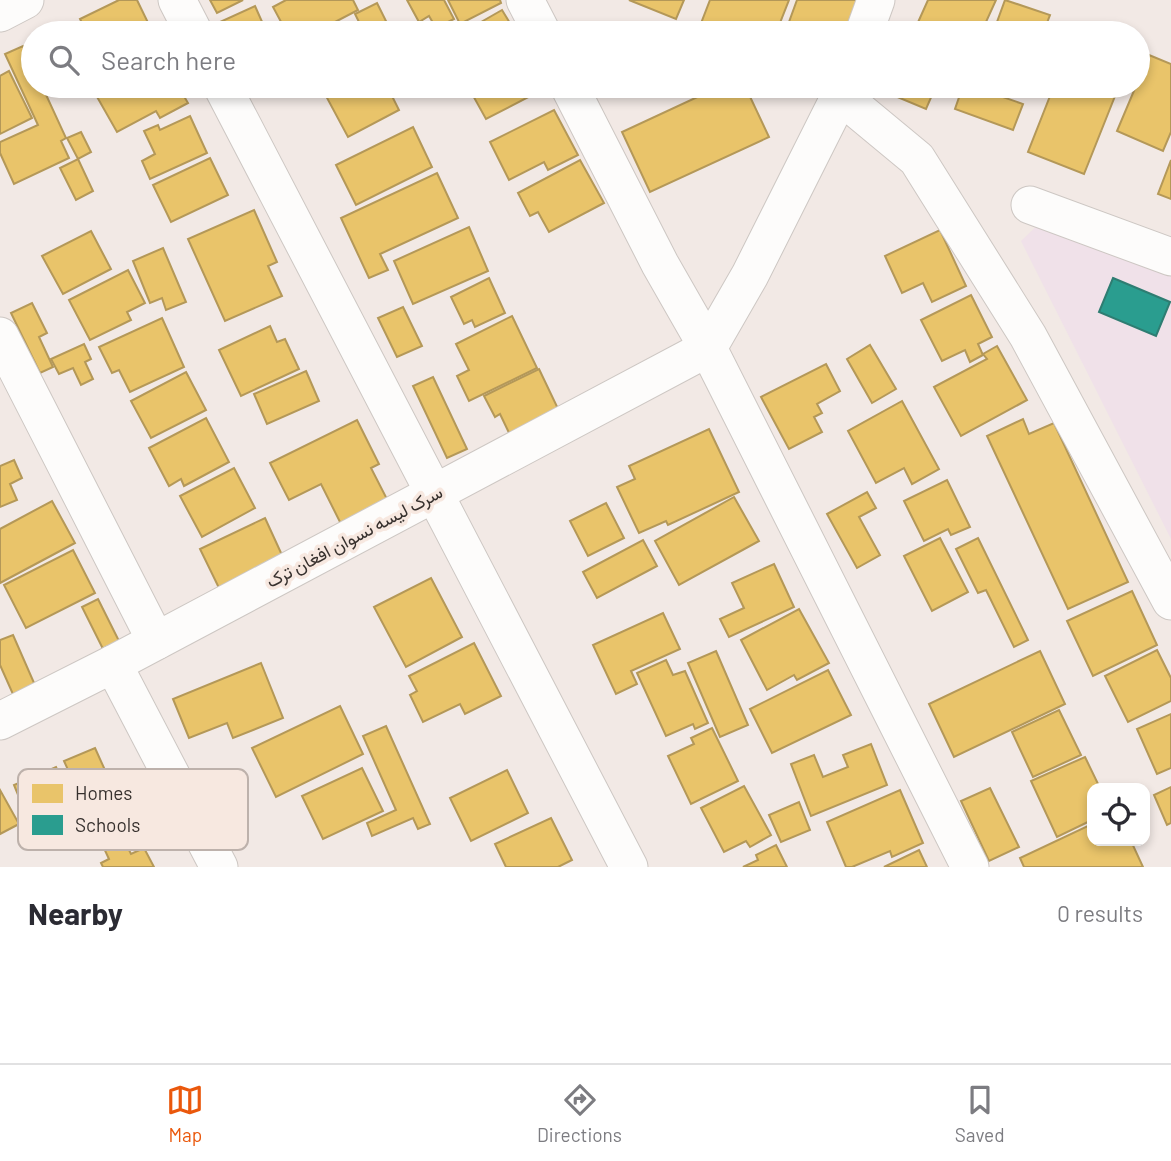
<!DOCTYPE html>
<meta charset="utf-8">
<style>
body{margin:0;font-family:Barlow,Vazirmatn,sans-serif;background:#f7f7f7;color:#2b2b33}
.controls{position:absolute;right:21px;bottom:21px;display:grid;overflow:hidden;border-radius:14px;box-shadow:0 4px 10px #0003}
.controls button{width:63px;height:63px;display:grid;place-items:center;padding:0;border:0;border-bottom:2px solid #e1e1e2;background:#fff;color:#2b2b33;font:35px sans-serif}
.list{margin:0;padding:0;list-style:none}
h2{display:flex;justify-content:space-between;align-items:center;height:91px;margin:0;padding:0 28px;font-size:30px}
h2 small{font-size:23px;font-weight:400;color:#7c7c81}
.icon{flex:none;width:38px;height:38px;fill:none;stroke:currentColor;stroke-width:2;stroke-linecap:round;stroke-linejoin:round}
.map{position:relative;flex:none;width:1171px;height:867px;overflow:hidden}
.search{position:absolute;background:#fff;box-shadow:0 4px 10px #0003;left:21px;right:21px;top:21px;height:77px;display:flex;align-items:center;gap:18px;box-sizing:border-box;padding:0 24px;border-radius:38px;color:#7c7c81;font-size:26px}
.sheet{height:196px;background:#fff}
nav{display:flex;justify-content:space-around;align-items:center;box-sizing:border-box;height:98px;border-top:2px solid #e1e1e2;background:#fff;font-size:19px;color:#7c7c81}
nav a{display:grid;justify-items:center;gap:4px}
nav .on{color:#ea580c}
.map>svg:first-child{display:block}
.education{fill:#f0e1e9}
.homes{fill:#e9c46a;stroke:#b49858;stroke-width:2}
.schools{fill:#2a9d8f;stroke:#2e7d72;stroke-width:2}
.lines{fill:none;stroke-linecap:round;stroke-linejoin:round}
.minor-casing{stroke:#cdc7c3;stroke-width:39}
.minor{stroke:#fdfcfb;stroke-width:37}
.labels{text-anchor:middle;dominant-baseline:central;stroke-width:7;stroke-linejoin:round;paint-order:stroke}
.street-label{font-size:18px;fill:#37312e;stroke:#f7e8e0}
.key{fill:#f7e8e0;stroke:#bdb1ab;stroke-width:2}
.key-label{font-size:19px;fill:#37312e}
</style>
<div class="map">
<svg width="1171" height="867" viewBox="0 0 1171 867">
<rect width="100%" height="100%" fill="#f2e9e5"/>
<path class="education" d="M1042,221L1171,271V539L1021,241Z"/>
<g class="homes">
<path d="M119,0H137L153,33H87L80,19Z"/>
<path d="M210,0H243L217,13Z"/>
<path d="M286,0H353L358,10L314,33H287L273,7Z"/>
<path d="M407,0H444L454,19L436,28L429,16L419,22Z"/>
<path d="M448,0H500L501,3L460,24Z"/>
<path d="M629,0H684L676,19Z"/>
<path d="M710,0H789L776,33H719L700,26Z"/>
<path d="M797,0H861L849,33H785Z"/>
<path d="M928,0H996L981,33H925L915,29Z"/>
<path d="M1005,0L1050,15L1043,33H993Z"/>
<path d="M377,3L386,21L379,25L382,33H340L360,24L355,14Z"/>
<path d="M255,6L267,33H225L220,22Z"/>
<path d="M502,10L516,33H462Z"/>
<path d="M1078,24L1100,33H1075Z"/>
<path d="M23,46L33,67V86H42L66,138L61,141L69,158L14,184L0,153V142L38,125L5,54Z"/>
<path d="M1149,55L1171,64V132L1163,151L1117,131Z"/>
<path d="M9,71L32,118L0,134V76Z"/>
<path d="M97,86H178L188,103L160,118L156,111L117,132L92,88Z"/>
<path d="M346,86H387L399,110L348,137L326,96Z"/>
<path d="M483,86H535L538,92L486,119L471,92Z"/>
<path d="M721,86H745L769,137L650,192L622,132Z"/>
<path d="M886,86H936L926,109L883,91Z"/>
<path d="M963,86H971L1023,104L1013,130L955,109Z"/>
<path d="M1054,86H1119L1084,174L1028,152Z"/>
<path d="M554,110L578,155L548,170L544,162L509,180L490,142Z"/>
<path d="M190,116L207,153L150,179L142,161L155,154L144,131L158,125L160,130Z"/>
<path d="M413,127L432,167L356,205L336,165Z"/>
<path d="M81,132L91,152L78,159L67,138Z"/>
<path d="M210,158L228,195L171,222L153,185Z"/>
<path d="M78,159L93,191L76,200L60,168Z"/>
<path d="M580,160L604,203L549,232L538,212L530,216L518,193Z"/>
<path d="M1171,160V199L1158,194Z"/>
<path d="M437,173L458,218L380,254L388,270L369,278L341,218Z"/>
<path d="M254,210L277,262L268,266L282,296L225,321L188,239Z"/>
<path d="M469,227L488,271L413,304L394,261Z"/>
<path d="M940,230L966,286L932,302L923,283L902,293L885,256Z"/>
<path d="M91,231L111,269L63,294L42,256Z"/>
<path d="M163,248L186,302L166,310L162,298L150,303L133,261Z"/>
<path d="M128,270L145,303L127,312L131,320L90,340L69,300Z"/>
<path d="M489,278L505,313L475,327L472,320L464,324L451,297Z"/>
<path d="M971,295L992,337L978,344L983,355L970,362L965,350L942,361L921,320Z"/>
<path d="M32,303L47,333L39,337L53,367L40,373L11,313Z"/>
<path d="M403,307L422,346L397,357L378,318Z"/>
<path d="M512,316L537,368L469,401L457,376L469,370L456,344Z"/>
<path d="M162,318L184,367L130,392L119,370L112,373L99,347Z"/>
<path d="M270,326L277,342L285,339L299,369L241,396L219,350Z"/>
<path d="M84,344L91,359L85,362L93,379L81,385L73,368L59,374L51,359Z"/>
<path d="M870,345L896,389L872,403L847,359Z"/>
<path d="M997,346L1027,400L961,436L934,387L987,359L983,354Z"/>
<path d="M826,364L840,391L817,404L822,413L814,417L822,432L789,449L761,397Z"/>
<path d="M539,369L561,415L512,439L500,414L495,417L484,396Z"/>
<path d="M306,371L319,401L267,424L254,394Z"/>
<path d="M186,372L206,410L151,438L131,401Z"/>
<path d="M433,377L467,449L447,458L413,386Z"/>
<path d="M902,401L939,469L912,484L904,468L876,483L848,431Z"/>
<path d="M206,418L229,462L184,486L181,479L169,486L149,448Z"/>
<path d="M1023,419L1029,434L1054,423L1128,582L1068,609L987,436Z"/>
<path d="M357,420L379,464L371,468L390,505L343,528L321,484L289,500L270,463Z"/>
<path d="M709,429L739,492L668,525L666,521L639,533L617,487L635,479L629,466Z"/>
<path d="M14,460L22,478L10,484L17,500L0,507V466Z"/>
<path d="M234,468L255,508L202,537L180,496Z"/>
<path d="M947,480L970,527L951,535L948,529L924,541L904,501Z"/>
<path d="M867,492L876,508L859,517L880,555L857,568L827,514Z"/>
<path d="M734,497L759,541L679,585L655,541Z"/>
<path d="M52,501L75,543L0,583V529Z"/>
<path d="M606,503L624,538L588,556L570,521Z"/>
<path d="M265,518L287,566L220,590L200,549Z"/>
<path d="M940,538L968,592L932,611L904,556Z"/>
<path d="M978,538L1028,640L1014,647L986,590L978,593L956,549Z"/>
<path d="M643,540L657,566L597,598L583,572Z"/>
<path d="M73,550L95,593L26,628L4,585Z"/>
<path d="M774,564L794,607L729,637L720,619L744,608L732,583Z"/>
<path d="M431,578L462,637L406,667L374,607Z"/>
<path d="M1132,591L1157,645L1093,676L1067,621Z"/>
<path d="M98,599L124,651L108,659L82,607Z"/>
<path d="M799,609L829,663L797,680L794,675L767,690L741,640Z"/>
<path d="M663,613L680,649L631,671L637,684L616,694L593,645Z"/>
<path d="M13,635L38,692L16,701L0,665V640Z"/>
<path d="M474,643L501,696L465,714L460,704L423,722L410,695L417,691L409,676Z"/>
<path d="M1157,650L1171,678V701L1128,722L1105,676Z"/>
<path d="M716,651L748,725L720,737L688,663Z"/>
<path d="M1040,651L1065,704L954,757L929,704Z"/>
<path d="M666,660L673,675L685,671L708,723L695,729L693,724L666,736L637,673Z"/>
<path d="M261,663L283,718L233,738L227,723L189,738L173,699Z"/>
<path d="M828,670L851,715L772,753L750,709Z"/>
<path d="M340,706L363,754L276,797L252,748Z"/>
<path d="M1059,710L1081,755L1033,777L1012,732Z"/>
<path d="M1171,714V768L1157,774L1137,729Z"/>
<path d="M386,726L430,824L418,829L413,818L372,836L367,823L396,810L363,736Z"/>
<path d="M712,728L738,781L691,804L668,756L694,744L691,738Z"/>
<path d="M871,744L887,785L811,816L791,764L814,755L823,777L848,767L843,755Z"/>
<path d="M95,748L123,810L104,818L90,786L78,792L64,761Z"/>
<path d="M1085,757L1100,788H1092V820L1057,837L1031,781Z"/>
<path d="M56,767L75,812L46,824L36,802L23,807L14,785Z"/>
<path d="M362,768L383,811L323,839L302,796Z"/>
<path d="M507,770L528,813L471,841L450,798Z"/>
<path d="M744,786L771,835L750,847L746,841L724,852L701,808Z"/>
<path d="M1171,787V823L1167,825L1154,795Z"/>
<path d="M990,788L1019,847L989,861L961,801Z"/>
<path d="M0,790L19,824L0,834Z"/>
<path d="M900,790L923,843L892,857L890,851L852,867H846L827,822Z"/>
<path d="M799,802L810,830L781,842L769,815Z"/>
<path d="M551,818L572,860L558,867H506L495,844Z"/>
<path d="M115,822L131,854L144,848L154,867H103L101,863L109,859L96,831Z"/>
<path d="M1092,824V841H1131L1143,867H1024L1020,858Z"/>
<path d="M776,845L787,867H743L758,860L756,855Z"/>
<path d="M919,850L927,867H884Z"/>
</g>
<path class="schools" d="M1113,278L1170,302L1156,336L1099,312Z"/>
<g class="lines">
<defs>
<g id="minor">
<path d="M177,0L194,33"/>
<path d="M525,0L542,33"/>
<path d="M0,13L25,0"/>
<path d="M864,33L876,0"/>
<path d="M222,86L629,867"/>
<path d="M569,86L660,264L708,348L970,867"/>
<path d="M841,96L917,159L1028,336L1171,601"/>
<path d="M1030,205L1171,257"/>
<path d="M0,336L156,641"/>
<path d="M113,664L219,867"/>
<path d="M0,721L113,664L708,348L750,275L845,86"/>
</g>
</defs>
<use href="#minor" class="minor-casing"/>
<use href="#minor" class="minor"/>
</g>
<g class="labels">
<g class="street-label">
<text transform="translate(354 536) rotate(-28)">سرک لیسه نسوان افغان‌ ترک</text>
</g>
</g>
<rect x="18" y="769" width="230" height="81" rx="10" class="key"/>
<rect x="32" y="784" width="31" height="19" fill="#e9c46a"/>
<rect x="32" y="815" width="31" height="20" fill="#2a9d8f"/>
<g class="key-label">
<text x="75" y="800">Homes</text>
<text x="75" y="832">Schools</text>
</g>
</svg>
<div class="controls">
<button><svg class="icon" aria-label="locate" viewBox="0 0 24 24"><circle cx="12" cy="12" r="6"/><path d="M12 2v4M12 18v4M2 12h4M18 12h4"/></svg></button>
</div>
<div class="search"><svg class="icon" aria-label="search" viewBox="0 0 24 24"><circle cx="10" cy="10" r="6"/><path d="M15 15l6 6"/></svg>Search here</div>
</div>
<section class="sheet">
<h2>Nearby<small>0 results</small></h2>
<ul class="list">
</ul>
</section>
<nav>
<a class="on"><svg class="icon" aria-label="map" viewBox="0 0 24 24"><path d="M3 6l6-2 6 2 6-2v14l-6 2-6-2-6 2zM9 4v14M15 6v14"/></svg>Map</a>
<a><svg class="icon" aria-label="directions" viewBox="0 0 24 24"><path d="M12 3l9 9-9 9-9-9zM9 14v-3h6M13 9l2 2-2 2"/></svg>Directions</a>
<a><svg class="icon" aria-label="saved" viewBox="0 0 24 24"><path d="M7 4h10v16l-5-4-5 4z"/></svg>Saved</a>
</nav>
